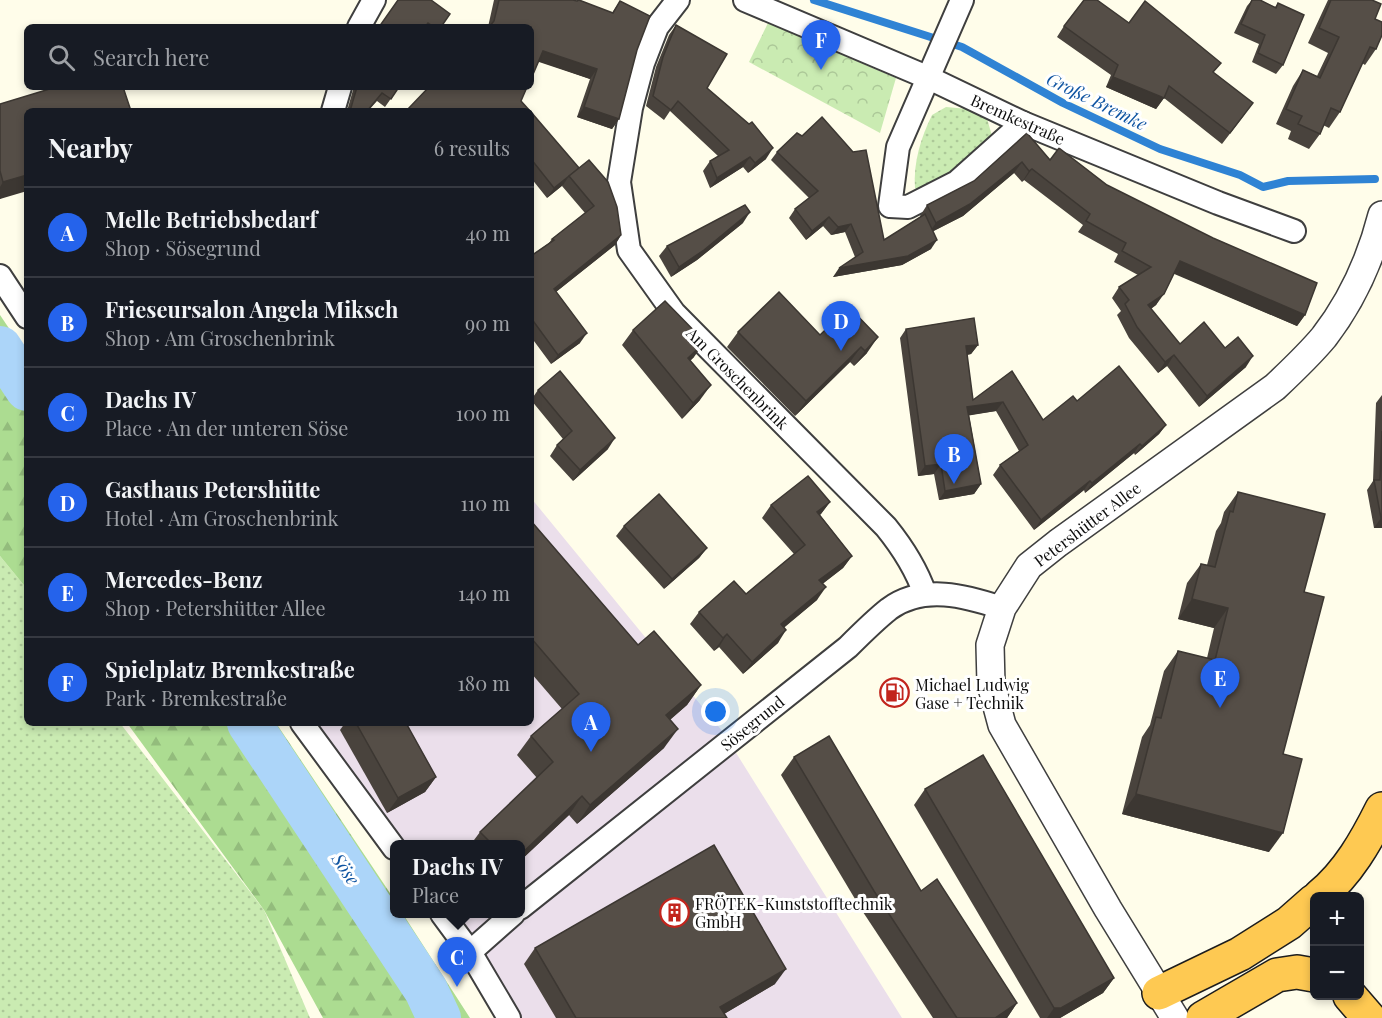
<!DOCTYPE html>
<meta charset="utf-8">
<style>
body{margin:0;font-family:"Playfair Display",serif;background:#242831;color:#f1f3f6}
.controls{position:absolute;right:18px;bottom:18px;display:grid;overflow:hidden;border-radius:9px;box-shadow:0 3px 9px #0003}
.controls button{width:54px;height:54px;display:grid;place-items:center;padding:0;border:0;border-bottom:2px solid #363941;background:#171b24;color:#f1f3f6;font:30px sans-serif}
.you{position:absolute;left:716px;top:712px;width:21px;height:21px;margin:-15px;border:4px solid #fff;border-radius:50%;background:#1a73e8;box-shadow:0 0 0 9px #1a73e833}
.badge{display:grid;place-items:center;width:39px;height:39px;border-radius:50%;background:#2563eb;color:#fff;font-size:20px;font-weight:700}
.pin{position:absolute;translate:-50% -50px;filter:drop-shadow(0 2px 3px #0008)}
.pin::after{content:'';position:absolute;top:32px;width:21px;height:18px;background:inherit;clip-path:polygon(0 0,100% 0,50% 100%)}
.popup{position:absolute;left:390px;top:840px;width:135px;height:78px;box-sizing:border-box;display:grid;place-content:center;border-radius:9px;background:#171b24;filter:drop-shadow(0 2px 4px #0005);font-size:20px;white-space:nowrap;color:#9ea1a6}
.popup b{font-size:22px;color:#f1f3f6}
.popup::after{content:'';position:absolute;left:50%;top:100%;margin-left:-12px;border:12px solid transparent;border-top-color:#171b24}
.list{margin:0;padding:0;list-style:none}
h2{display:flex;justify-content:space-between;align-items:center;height:78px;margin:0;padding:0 24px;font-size:26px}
h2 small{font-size:20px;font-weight:400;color:#9ea1a6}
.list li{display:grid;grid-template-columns:39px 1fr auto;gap:18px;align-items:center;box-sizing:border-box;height:90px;padding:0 24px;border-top:2px solid #363941}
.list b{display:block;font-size:22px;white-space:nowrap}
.list p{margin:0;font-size:20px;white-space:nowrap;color:#9ea1a6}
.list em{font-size:20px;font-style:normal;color:#9ea1a6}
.icon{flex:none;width:33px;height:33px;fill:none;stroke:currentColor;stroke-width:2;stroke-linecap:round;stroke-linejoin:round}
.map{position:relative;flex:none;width:1382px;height:1018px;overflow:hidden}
.search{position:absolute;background:#171b24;box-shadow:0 3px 9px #0003;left:24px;top:24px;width:510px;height:66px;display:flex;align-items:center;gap:15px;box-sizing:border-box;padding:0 21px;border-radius:9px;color:#9ea1a6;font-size:22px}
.panel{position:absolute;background:#171b24;box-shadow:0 3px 9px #0003;left:24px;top:108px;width:510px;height:618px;border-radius:9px}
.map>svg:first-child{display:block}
.industrial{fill:#ebdfeb}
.grass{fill:url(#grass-dots)}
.forest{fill:url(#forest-firs)}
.park{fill:url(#park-crowns)}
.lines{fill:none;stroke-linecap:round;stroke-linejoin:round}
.stream{stroke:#2f83d4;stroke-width:8}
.river{stroke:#acd5f9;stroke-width:44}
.minor-casing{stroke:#3f3f3f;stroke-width:26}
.tertiary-casing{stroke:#3f3f3f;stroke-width:30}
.trunk-casing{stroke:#1d1d1d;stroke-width:36}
.minor{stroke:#fff;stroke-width:22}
.tertiary{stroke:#fff;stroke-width:27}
.trunk{stroke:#fec952;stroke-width:33}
.wall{fill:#49433d}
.shaded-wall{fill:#3c3732}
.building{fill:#554e47;stroke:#3c3732;stroke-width:1.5}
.labels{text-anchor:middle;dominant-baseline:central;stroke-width:6;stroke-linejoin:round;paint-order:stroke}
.street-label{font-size:16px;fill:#0c0c0c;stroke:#fff}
.poi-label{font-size:16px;fill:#0c0c0c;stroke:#fff;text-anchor:start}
.water-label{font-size:18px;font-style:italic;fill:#1055a2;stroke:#fff}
</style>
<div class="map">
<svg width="1382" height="1018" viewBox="0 0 1382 1018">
<defs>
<pattern id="grass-dots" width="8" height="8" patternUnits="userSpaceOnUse" patternTransform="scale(1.5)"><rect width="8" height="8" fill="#caebb2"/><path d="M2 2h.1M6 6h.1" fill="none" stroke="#acc898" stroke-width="1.8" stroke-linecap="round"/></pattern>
<pattern id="forest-firs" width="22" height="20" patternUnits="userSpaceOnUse" patternTransform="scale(1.5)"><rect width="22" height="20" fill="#acdc91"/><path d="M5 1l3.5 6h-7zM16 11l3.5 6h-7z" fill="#93bc7c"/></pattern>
<pattern id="park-crowns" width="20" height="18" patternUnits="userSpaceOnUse" patternTransform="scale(1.5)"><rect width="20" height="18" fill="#caebb2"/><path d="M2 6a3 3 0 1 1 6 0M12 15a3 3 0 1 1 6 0" fill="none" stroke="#acc898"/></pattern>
</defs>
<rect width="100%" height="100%" fill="#fffdea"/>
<path class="industrial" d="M531,498L723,732L902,1018H495L432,914H520V844H394V851L316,723H531Z"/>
<g class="grass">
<path d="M946,107L968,109L986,115L992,136L942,186L922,192L915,188C913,163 921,137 932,115Z"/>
<path d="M0,556L27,589V723H120L264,910L310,1018H0Z"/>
</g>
<g class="forest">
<path d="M0,315L27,355V589L0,556Z"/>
<path d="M127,723H276L394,899V914H403L470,1018H323L264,910Z"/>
</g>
<path class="park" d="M768,23L896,78L880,133L749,62Z"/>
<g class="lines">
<path class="stream" d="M814,0L962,47L1063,103L1160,149L1240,175L1263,187L1288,181L1375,179"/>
<g class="river">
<path d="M0,348L27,389"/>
<path d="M249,723L426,990L439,1018"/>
</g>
<defs>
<g id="minor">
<path d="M678,0L657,27L643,63L631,108L619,182L629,250L674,313L886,527C903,548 916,568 925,594"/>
<path d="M745,0L929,78L1023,123L1218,203L1294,231"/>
<path d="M962,0L898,147L890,206L908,207L957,182L1023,123"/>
<path d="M359,27L374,0"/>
<path d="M333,111L340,87"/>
<path d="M0,276L27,317"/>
<path d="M302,723L394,848"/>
<path d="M520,908L848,647C861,634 875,620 889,609C923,584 966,596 1002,608"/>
<path d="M442,914L470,952L509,1018"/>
<path d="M470,952L513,914"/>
</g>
<path id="tertiary" d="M1175,1018L1108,909L1002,725L991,684L990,645L1002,608L1029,566L1058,543L1275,387C1292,371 1309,355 1324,337C1351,302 1371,258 1382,215"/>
<g id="trunk">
<path d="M1320,896C1348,873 1366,841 1382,809"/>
<path d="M1159,993L1240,954L1289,923L1314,901"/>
<path d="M1350,996L1369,1018"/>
<path d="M1203,1018L1277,975L1297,972L1314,975"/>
</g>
</defs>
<use href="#minor" class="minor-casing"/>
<use href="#tertiary" class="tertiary-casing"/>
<use href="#trunk" class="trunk-casing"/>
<use href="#minor" class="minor"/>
<use href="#tertiary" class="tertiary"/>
<use href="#trunk" class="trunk"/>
</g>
<g class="wall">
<path d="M494,0H573L612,13L620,1L637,50L619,119L612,129L577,117L590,79L539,61L488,27Z"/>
<path d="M1252,0H1260L1275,7L1278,3L1283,65L1276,74L1252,62L1259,44L1234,33L1247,6Z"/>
<path d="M1328,0H1372L1375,19L1376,49L1365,65L1362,63L1340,112L1329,128L1323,125L1320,134L1309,149L1288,139L1291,131L1276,124L1293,86L1303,70L1317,76L1328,53L1308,43Z"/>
<path d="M676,25L707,88L766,159L748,173L743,167L710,188L703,171L710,161L718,156L670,111L664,120L646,106L656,67L669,35Z"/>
<path d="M1064,26L1214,73L1245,114L1222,144L1164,98L1156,109L1106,87L1111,75L1057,37Z"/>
<path d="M355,87H399L385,107L377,101L368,111H347L353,90Z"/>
<path d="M0,104L131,111L0,199Z"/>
<path d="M531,112L621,235L615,245L556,292L580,343L551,364L531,337V256L549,243L552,239L585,213L562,186L563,185L547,198L531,178Z"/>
<path d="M1027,133L1050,160L1107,185L1305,315L1297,326L1174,273L1156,305L1151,309L1180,344L1225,348L1246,367L1199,407L1167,366L1158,373L1129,338L1117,315L1121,311L1112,298L1119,287L1138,275L1114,262L1118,254L1078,232L1083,225L1024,180L1022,182L1014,173L963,216L933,231L931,249L902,265L833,277L855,257L845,232L831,235L823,226L806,240L789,218L795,209L809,198L771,160L777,152L884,240L920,217V216L927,205L974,181Z"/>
<path d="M743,223L697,260L671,277L659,256L667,246Z"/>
<path d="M849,307L867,353L854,366L850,362L795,416L727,347L738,332L820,335Z"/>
<path d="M906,329L978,345L971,354L967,355L973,400L1012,371L1043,420L1077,401L1166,425L1159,434L1135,455L1134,453L1085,493L1084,490L1034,530L993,475L1000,465L1019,451L996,411L969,415L981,484L974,494L939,500L934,474L918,476L900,338Z"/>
<path d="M633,330L694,357L690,361L700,400L682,419L622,345Z"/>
<path d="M538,390L608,449L573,481L550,456L557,445L563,439L531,400Z"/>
<path d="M1382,395V528H1374L1367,490L1373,481L1376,403Z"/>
<path d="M1238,492L1304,592L1283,754L1269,852L1122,814L1142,737L1150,725L1164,671L1178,651L1207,658L1214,628L1178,619L1187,583L1201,564L1207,565L1216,531L1221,523L1224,512Z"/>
<path d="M830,502L820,515L852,556L843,568L822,584L817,600L784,627L778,643L743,674L719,647L714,651L690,624L699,612L746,594L794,554L762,518L771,505Z"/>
<path d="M531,521L638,645L701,685L687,705L670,720L664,748L577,824L569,815L520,861V844H471L480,832L537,778L517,755L531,736L562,709L531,673Z"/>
<path d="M624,526L707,548L699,558L664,589L616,536Z"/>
<path d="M345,723H406L436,777L425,792L387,813L340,730Z"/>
<path d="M794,757L921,891L1017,1003L1007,1018H933L861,909L781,775Z"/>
<path d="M925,789L1114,978L1103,993L1060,1018H1040L914,805Z"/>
<path d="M535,948L775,984L724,1014L727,1018H556L524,964Z"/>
</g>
<g class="shaded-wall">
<path d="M543,51L597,69L590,79L536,61Z"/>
<path d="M1113,77L1164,98L1156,109L1106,87Z"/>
<path d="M584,107L619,119L612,129L577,117Z"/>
<path d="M773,148L766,159L748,173L755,163Z"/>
<path d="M750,157L743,167L710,188L717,178Z"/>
<path d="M1022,162L1014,173L963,216L928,234L936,223Z"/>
<path d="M1032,169L1024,180L1022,182L1029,171Z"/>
<path d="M27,175V191L0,199V187L3,182Z"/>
<path d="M569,176L563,185L547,198L554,188Z"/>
<path d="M750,212L743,223L697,260L671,277L679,267Z"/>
<path d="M829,217L823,226L806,240L812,231Z"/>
<path d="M851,224L845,232L831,235L838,227Z"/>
<path d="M621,235L615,245L547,299L554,289Z"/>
<path d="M937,240L931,249L902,265L833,277L839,268Z"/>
<path d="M1180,261L1305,315L1297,326L1172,273Z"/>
<path d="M1164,294L1156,305L1140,316L1148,305Z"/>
<path d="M587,333L580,343L551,364L558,355Z"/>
<path d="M878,337L867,353L854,366L865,351Z"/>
<path d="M705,342L694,357L677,373L688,358Z"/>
<path d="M978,345L971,354L959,356L966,346Z"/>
<path d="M861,347L850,362L795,416L806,401Z"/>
<path d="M1174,355L1167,366L1158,373L1165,362Z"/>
<path d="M1253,356L1246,367L1199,407L1207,396Z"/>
<path d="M711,385L700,400L682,419L693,403Z"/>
<path d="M1003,402L996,411L960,417L967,407Z"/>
<path d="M1166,425L1159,434L1135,455L1142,446Z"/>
<path d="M615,438L608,449L573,481L580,470Z"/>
<path d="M1140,444L1134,453L1085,493L1092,483Z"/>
<path d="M941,464L934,474L918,476L925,466Z"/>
<path d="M1090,481L1084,490L1034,530L1041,520Z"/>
<path d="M981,484L974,494L939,500L945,491Z"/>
<path d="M830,502L821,514L808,524L817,512Z"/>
<path d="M1381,518H1382V528H1374Z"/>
<path d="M707,548L699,558L664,589L672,579Z"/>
<path d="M852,556L843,568L811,593L819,580Z"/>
<path d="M826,587L817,600L773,637L781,624Z"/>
<path d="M1192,599L1228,608L1214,628L1178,619Z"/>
<path d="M786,630L778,643L743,674L752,662Z"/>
<path d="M727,634L719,647L714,651L723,638Z"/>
<path d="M701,685L687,705L652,735L666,715Z"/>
<path d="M678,729L664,748L577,824L590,805Z"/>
<path d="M436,777L425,792L387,813L398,798Z"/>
<path d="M1136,794L1283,833L1269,852L1122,814Z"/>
<path d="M582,796L569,815L520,861V855Z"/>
<path d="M786,969L775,984L717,1018L720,1007Z"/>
<path d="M1114,978L1103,993L1060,1018H1047L1054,1008Z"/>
<path d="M1017,1003L1007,1018H995Z"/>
</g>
<g class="building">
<path d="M398,0H431L450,14L441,27H434L428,23L425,27H379Z"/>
<path d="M499,0H573L577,1L579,0L613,13L620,1L650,16L637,50L619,119L584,107L597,69L543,51L531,79V27H489L494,21Z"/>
<path d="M1084,0H1097L1129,23L1145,1L1221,63L1213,72L1253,103L1230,133L1169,86L1164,98L1113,77L1118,65L1064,26Z"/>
<path d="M1252,0H1260L1276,8L1278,3L1304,15L1283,65L1258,53L1265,35L1241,24Z"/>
<path d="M1331,0H1372L1381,4L1375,19L1382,22V35L1376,49L1370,47L1340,112L1331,108L1320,134L1298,124L1302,116L1286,109L1303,70L1320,78L1339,37L1319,28Z"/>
<path d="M676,25L727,54L707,88L749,124L752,122L773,148L755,163L750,157L717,178L710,161L729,150L678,101L671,110L653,96L663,57Z"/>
<path d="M56,87H123L131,111H27V175L3,182L0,171V104Z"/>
<path d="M357,87H399L391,99L382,93L367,111H350Z"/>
<path d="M429,87H527L521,101L530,111H409L407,110Z"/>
<path d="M531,112L579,168L554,188L531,159Z"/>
<path d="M822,117L853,152L866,150L884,240L925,214L937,240L908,256L839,268L863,252L851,224L838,227L829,217L812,231L795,209L818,191L777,152L797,133L802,136Z"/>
<path d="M1027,133L1050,160L1059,148L1107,185L1213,238L1317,283L1305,315L1180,261L1164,294L1148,305L1180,344L1204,322L1225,348L1238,337L1253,356L1207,396L1174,355L1165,362L1137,327L1125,304L1129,300L1119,287L1151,267L1122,251L1126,243L1086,221L1090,214L1032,169L1029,171L1022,162L970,204L936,223L927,205L974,181Z"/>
<path d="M589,160L608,182L617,207L621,235L554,289L587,333L558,355L531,318V256L554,240L552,239L594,206L569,176Z"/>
<path d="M745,205L750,212L704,250L679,267L667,246Z"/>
<path d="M779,292L820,335L849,307L878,337L865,351L861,347L806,401L738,332Z"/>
<path d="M665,301L705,342L688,358L711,385L693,403L633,330Z"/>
<path d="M974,318L978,345L966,346L973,400L1012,371L1043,420L1073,396L1077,401L1119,366L1166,425L1142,446L1140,444L1092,483L1090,481L1041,520L1000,465L1028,445L1003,402L967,407L981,484L945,491L941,464L925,466L906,329Z"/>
<path d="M560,371L615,438L580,470L557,445L572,431L538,390Z"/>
<path d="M1382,431V518H1381L1374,480H1380Z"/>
<path d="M808,476L830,502L817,512L852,556L819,580L826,587L781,624L786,630L752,662L727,634L723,638L699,612L734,581L746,594L805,545L771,505Z"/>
<path d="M1238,492L1325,514L1304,592L1324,597L1283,754L1302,759L1283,833L1136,794L1156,717L1161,718L1178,651L1215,660L1228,608L1192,599L1201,564L1215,567L1230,511L1233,512Z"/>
<path d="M659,494L707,548L672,579L624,526Z"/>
<path d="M531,521L638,645L654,631L701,685L666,715L678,729L590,805L582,796L520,855V844H492L480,832L553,762L531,736L579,694L531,638Z"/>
<path d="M356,723H406L436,777L398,798Z"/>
<path d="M829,736L921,891L937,879L1017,1003L995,1018H957L874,891L794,757Z"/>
<path d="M983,755L1114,978L1061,1008H1054L925,789Z"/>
<path d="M714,845L786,969L720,1007L727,1018H576L535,948Z"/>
</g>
<defs>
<symbol id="fuel-ring" viewBox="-11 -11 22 22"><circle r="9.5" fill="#fff" stroke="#c2251d" stroke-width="1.5"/><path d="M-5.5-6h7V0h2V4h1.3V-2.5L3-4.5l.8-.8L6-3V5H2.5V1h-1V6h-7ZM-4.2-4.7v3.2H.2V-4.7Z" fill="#c2251d"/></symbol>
<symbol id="building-ring" viewBox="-11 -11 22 22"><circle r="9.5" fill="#fff" stroke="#c2251d" stroke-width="1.5"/><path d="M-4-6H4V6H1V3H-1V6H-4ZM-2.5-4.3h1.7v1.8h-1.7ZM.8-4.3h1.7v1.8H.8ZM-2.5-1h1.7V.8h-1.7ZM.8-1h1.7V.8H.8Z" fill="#c2251d"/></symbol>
</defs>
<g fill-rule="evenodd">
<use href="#fuel-ring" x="878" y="676" width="33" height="33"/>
<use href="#building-ring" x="658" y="896" width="33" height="33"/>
</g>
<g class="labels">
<g class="street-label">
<text transform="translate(1018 119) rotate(24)">Bremkestraße</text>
<text transform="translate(738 378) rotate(45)">Am Groschenbrink</text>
<text transform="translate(1087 524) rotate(-37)">Petershütter Allee</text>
<text transform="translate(752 723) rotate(-39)">Sösegrund</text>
</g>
<g class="poi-label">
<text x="915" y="684">Michael Ludwig<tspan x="915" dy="18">Gase + Technik</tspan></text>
<text x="695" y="903">FRÖTEK-Kunststofftechnik<tspan x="695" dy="18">GmbH</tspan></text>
</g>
<g class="water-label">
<text transform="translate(1097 101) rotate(26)">Große Bremke</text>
<text transform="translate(346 869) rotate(56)">Söse</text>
</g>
</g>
</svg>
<div class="controls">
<button>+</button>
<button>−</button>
</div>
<div class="you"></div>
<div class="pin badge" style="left:591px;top:752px">A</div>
<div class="pin badge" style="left:954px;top:484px">B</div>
<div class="pin badge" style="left:457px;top:987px">C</div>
<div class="popup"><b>Dachs IV</b>Place</div>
<div class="pin badge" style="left:841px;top:351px">D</div>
<div class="pin badge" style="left:1220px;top:708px">E</div>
<div class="pin badge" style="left:821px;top:70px">F</div>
<div class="search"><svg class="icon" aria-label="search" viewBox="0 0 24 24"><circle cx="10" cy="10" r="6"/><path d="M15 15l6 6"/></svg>Search here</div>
<section class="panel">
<h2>Nearby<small>6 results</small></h2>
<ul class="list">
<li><span class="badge">A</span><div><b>Melle Betriebsbedarf</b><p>Shop · Sösegrund</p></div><em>40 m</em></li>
<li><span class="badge">B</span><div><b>Frieseursalon Angela Miksch</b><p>Shop · Am Groschenbrink</p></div><em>90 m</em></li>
<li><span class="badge">C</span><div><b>Dachs IV</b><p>Place · An der unteren Söse</p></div><em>100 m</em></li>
<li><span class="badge">D</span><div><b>Gasthaus Petershütte</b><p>Hotel · Am Groschenbrink</p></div><em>110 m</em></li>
<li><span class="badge">E</span><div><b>Mercedes-Benz</b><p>Shop · Petershütter Allee</p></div><em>140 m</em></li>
<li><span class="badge">F</span><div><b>Spielplatz Bremkestraße</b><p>Park · Bremkestraße</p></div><em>180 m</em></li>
</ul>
</section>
</div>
